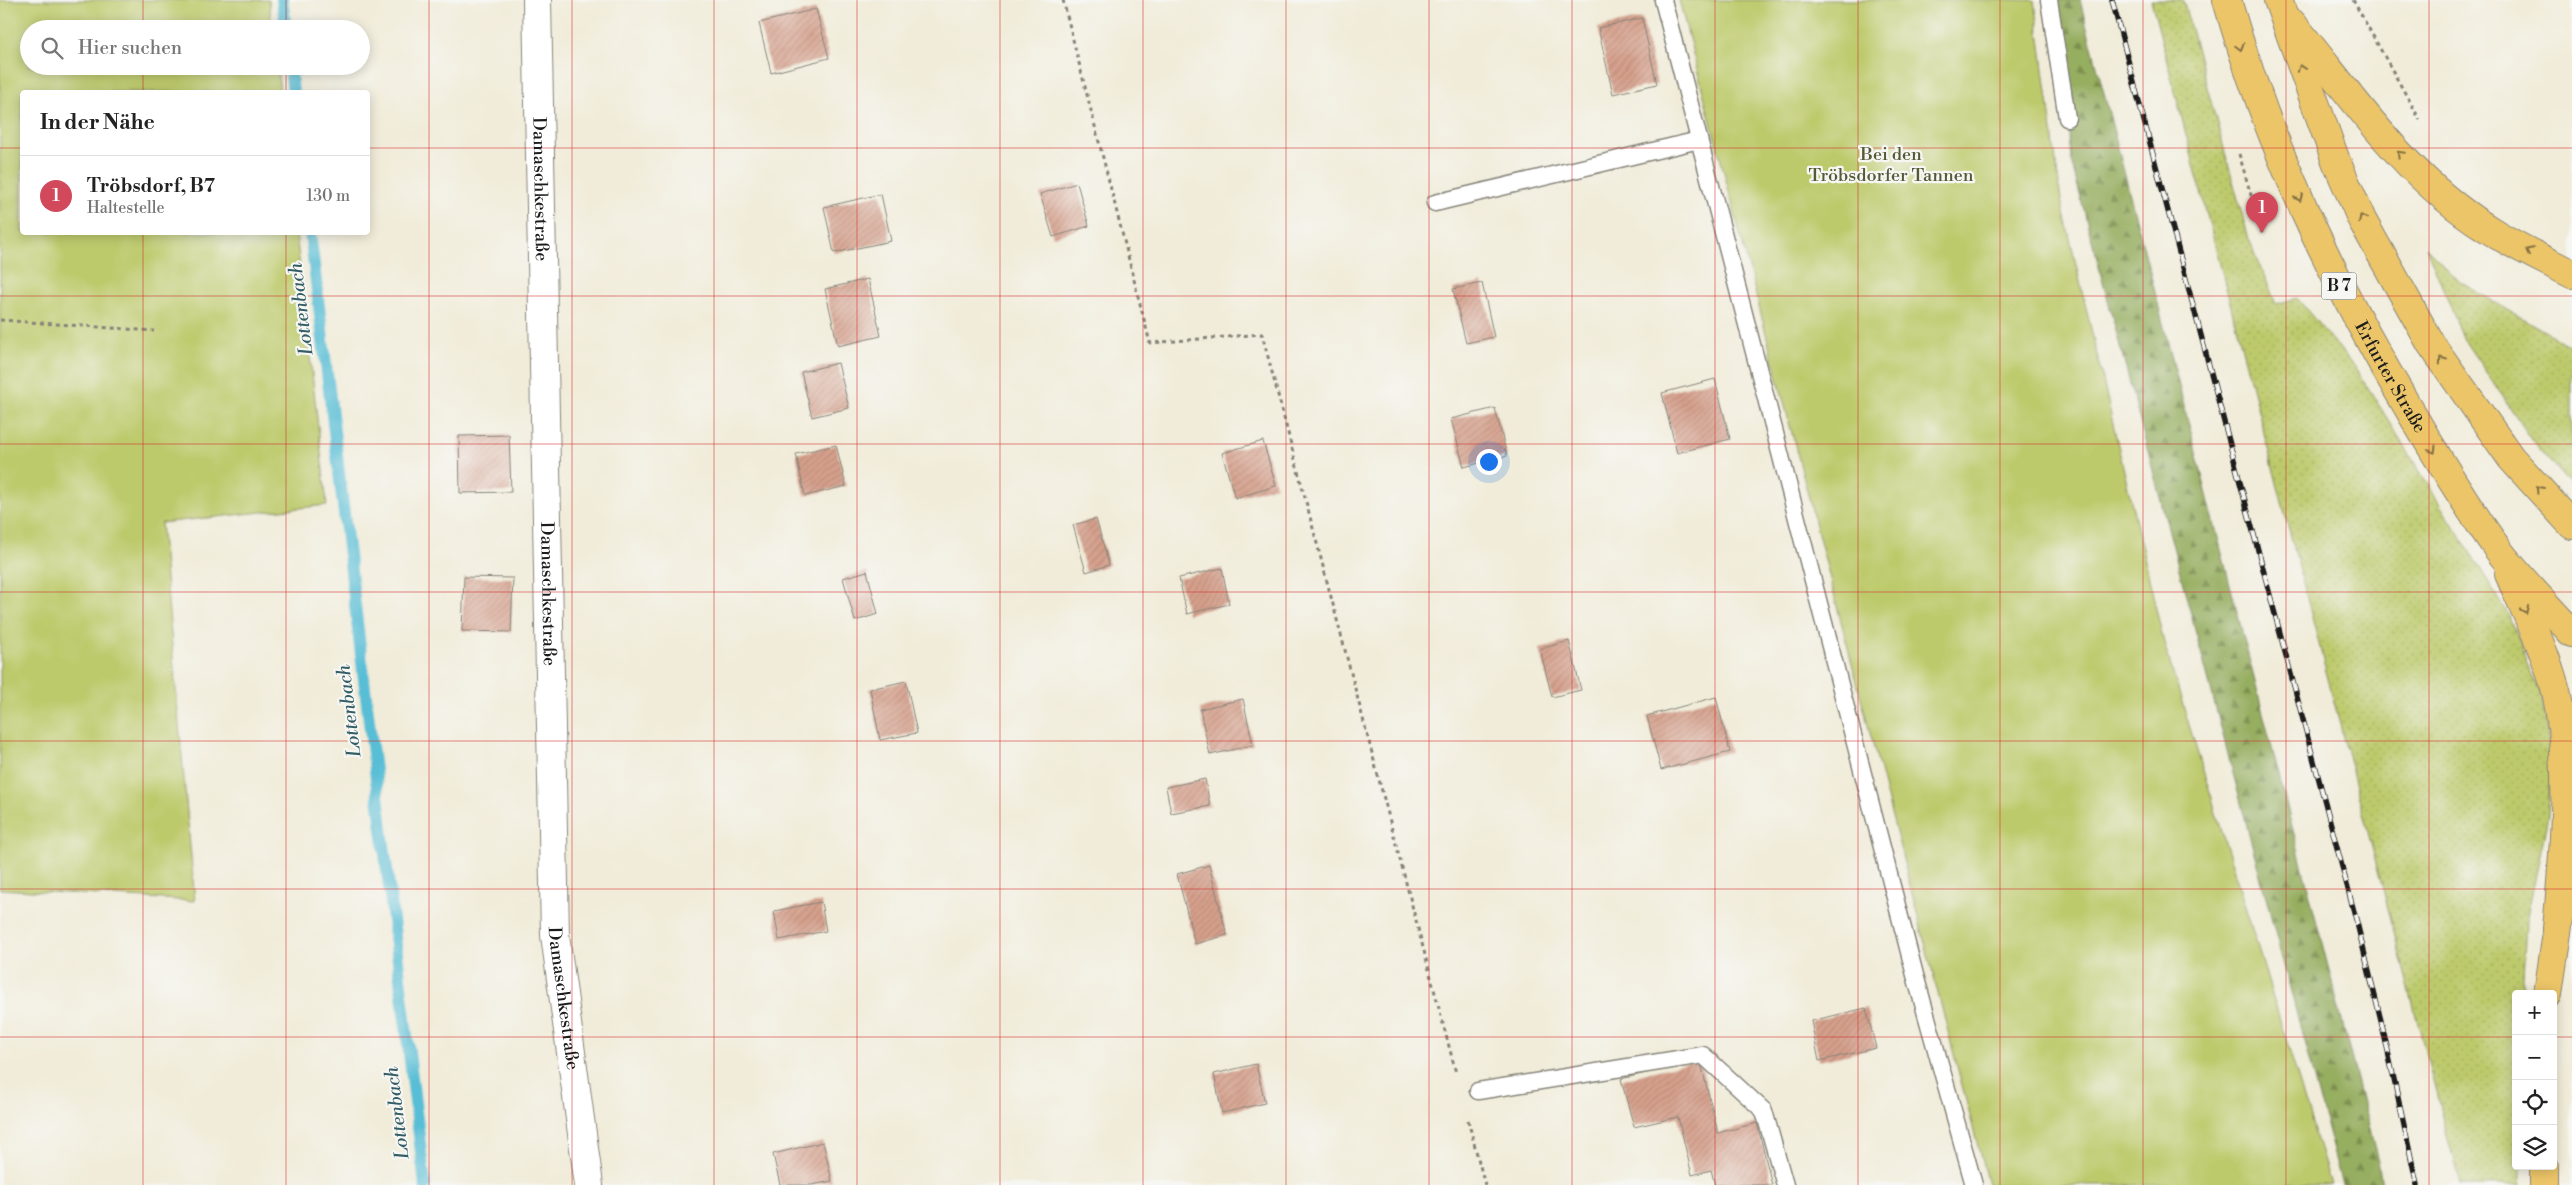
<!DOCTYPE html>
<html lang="de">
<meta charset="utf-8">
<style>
body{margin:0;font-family:"Libre Bodoni",serif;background:#f6f6f6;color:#222}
.controls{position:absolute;right:15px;bottom:15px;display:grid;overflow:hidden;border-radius:5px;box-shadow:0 2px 12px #0003}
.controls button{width:45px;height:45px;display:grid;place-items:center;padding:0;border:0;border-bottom:1px solid #e0e0e0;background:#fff;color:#222;font:25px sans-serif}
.you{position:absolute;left:1488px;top:461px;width:18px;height:18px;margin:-12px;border:4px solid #fff;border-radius:50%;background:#1a73e8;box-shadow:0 0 0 8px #1a73e833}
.badge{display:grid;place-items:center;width:32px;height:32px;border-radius:50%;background:#d1495b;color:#fff;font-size:16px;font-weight:700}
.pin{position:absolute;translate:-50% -41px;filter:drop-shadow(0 1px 2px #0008)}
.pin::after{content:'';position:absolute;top:26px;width:18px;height:15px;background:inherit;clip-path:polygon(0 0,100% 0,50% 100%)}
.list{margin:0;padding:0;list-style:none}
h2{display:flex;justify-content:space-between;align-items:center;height:65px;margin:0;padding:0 20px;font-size:21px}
h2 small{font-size:16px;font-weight:400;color:#767676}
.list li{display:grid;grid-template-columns:32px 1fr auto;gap:15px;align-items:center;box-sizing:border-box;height:80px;padding:0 20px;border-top:1px solid #e0e0e0}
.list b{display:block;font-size:19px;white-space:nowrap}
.list p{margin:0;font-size:16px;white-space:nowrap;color:#767676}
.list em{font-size:16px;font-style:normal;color:#767676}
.icon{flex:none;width:28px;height:28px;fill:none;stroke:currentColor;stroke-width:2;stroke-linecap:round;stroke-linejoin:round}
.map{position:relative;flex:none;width:2572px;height:1185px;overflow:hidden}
.search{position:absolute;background:#fff;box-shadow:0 2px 12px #0003;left:20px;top:20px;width:350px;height:55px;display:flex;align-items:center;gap:12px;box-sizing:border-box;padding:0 18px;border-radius:28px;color:#767676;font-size:19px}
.panel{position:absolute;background:#fff;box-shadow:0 2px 12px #0003;left:20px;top:90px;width:350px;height:145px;border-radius:5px}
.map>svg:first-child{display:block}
.grass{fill:url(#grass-dots);stroke:#6c7344}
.forest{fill:url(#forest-firs);stroke:#59653e}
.garden{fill:#bdca6c;stroke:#6c7344}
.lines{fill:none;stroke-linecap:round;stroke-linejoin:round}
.stream{stroke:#58bed6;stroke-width:12}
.building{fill:url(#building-hatch)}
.lane-casing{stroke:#86847a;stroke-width:19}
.street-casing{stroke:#86847a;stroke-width:30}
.primary-casing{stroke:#86847a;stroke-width:30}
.path{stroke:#86847a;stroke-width:3;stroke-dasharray:4 4;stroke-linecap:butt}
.lane{stroke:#fff;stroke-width:16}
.street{stroke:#fff;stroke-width:28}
.primary{stroke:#ecc569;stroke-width:28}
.rail-casing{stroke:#1c1c1c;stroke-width:5.5}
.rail{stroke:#f6f6f2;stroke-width:4;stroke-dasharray:11;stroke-linecap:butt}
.oneway{stroke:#847042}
.grid{fill:none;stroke:#d62828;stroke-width:1;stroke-opacity:0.55}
.labels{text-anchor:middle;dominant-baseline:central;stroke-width:4.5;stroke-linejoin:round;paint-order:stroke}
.shield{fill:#f6f6f2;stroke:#5d5d5c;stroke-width:1}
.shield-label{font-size:16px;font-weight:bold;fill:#1c1c1c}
.park-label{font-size:18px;fill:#545938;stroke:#f6f6f2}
.street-label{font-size:18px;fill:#1c1c1c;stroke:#f6f6f2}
.water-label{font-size:19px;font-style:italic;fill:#345d66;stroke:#f6f6f2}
</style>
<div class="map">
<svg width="2572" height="1185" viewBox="0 0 2572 1185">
<defs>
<pattern id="grass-dots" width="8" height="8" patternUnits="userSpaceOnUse" patternTransform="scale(1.25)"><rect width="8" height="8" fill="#bdca6c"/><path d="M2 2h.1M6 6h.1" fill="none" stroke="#a2ad5d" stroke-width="1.8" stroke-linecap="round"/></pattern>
<pattern id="forest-firs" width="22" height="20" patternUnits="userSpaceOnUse" patternTransform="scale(1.25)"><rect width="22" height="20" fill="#96ae60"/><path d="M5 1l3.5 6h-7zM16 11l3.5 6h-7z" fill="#7a8d4e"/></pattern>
<pattern id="building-hatch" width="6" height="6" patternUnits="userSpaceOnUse" patternTransform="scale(1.25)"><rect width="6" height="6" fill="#d6a08c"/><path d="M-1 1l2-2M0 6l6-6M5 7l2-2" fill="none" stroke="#b78978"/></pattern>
</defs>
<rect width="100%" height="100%" fill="#f6f6f2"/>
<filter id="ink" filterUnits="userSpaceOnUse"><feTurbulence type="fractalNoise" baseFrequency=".02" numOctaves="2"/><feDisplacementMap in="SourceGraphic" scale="10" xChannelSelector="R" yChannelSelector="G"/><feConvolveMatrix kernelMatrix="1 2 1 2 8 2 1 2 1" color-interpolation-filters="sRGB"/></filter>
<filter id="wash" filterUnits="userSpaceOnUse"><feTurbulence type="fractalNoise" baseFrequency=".0096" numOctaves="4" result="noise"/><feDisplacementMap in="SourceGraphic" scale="20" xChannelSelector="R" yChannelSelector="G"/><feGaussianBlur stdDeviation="1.12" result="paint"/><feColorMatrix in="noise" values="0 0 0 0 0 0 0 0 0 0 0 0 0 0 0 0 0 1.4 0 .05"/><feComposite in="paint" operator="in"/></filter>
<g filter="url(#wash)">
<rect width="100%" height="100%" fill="#f1ecd9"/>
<g class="grass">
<path d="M2151,0H2183L2249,239L2276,304L2297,298L2359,373L2509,615L2541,695L2551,749L2548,816L2526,922L2522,994H2516V1166H2521V1185H2460Z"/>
<path d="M2426,247L2460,282L2572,347V487L2537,447L2464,340Z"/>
</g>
<path class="forest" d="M2058,0H2080L2379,1165L2382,1185H2342L2071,161Z"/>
<g class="garden">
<path d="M0,0H269L272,29H29V66H277L280,92H22V232L296,233L327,505L161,523L195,901L0,889Z"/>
<path d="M1679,0H2035L2061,200L2165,647L2331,1185H1988Z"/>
</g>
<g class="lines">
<g class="stream">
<path d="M282,0L286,29"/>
<path d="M290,66L293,92"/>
<path d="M310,232L425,1185"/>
</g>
</g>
<g id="blocks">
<g class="building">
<path d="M816,9L829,58L771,73L759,23Z"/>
<path d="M1642,18L1657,84L1613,94L1598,28Z"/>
<path d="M1077,183L1089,226L1053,237L1040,194Z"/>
<path d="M881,194L891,241L834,253L824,207Z"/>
<path d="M868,279L881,336L838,346L825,289Z"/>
<path d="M1482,283L1494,337L1466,343L1453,289Z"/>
<path d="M838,363L849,408L812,417L801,372Z"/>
<path d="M1715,379L1730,439L1677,453L1662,393Z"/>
<path d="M1495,408L1507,456L1464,467L1451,419Z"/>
<path d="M509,435L511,492L460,493L459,436Z"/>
<path d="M1263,441L1276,486L1235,498L1222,453Z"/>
<path d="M836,445L846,486L805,496L796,454Z"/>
<path d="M1096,519L1109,565L1086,572L1073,525Z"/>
<path d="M1222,568L1229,604L1187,614L1179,578Z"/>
<path d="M867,571L878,614L855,621L843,578Z"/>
<path d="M464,577L513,578L511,632L462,631Z"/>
<path d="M1569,641L1581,690L1552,697L1540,649Z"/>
<path d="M906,681L917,733L880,740L870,689Z"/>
<path d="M1716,697L1730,752L1661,770L1647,716Z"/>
<path d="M1243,699L1253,745L1210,755L1200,709Z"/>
<path d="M1205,779L1210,806L1171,813L1166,787Z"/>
<path d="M1209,865L1227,935L1195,944L1177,874Z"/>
<path d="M821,902L826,931L779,940L774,911Z"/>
<path d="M1866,1008L1876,1048L1819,1061L1811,1021Z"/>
<path d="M1700,1060L1718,1133L1757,1123L1772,1185H1715L1711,1170L1692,1175L1678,1117L1634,1127L1621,1079Z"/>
<path d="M1256,1064L1265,1103L1222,1113L1214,1074Z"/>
<path d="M823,1142L832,1181L812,1185H780L773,1154Z"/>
</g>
</g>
</g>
<g filter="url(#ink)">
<use href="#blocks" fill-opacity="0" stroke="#86847a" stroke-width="1"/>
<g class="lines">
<defs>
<g id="lane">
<path d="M1663,0L1915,975L1974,1185"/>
<path d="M2049,0L2067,118"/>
<path d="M1435,203L1699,140"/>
<path d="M1478,1091L1703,1055L1764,1111L1785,1185"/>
</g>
<g id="street">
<path id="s1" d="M537,0L555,935L589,1185"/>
</g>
<g id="primary">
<path id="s2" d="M2227,0C2269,147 2332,280 2410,411C2437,457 2465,504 2497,548C2519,578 2547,605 2572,633"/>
<path d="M2278,0L2336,161L2362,220L2431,344L2511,458L2572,525"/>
<path d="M2292,23C2351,94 2405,177 2485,227C2512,245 2543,259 2572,274"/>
<path d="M2509,574C2526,612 2545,650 2556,691C2572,765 2564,853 2557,929"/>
<path d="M2548,994L2560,912"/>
<path d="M2544,1185V1166"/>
</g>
</defs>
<use href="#lane" class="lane-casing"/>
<use href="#street" class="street-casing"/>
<use href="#primary" class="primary-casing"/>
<g class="path">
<path d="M1063,0L1150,343L1262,334L1456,1073"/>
<path d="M2353,0L2420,120"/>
<path d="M2239,154L2262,233"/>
<path d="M0,320L154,331"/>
<path d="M1468,1120L1485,1185"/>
</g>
<use href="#lane" class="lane"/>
<use href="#street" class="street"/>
<use href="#primary" class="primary"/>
<defs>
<path id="rail" d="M2112,0L2357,923L2383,1029L2417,1185"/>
</defs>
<use href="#rail" class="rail-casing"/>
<use href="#rail" class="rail"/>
</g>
<defs><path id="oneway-chevron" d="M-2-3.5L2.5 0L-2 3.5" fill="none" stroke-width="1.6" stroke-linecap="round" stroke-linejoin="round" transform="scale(1.25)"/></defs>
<g class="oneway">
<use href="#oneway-chevron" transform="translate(2240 47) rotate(74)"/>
<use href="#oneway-chevron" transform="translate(2301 68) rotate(-110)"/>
<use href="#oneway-chevron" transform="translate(2400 154) rotate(-135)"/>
<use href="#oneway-chevron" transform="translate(2299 198) rotate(67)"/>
<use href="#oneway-chevron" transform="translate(2362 218) rotate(-116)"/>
<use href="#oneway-chevron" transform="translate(2529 251) rotate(-152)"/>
<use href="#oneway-chevron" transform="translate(2442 360) rotate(-125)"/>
<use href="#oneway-chevron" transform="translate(2433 450) rotate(59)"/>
<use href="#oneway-chevron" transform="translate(2539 489) rotate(-132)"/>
<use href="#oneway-chevron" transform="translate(2525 610) rotate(67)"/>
</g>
</g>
<path class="grid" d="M143,0V29M286,0V29M429,0V1185M572,0V1185M714,0V1185M857,0V1185M1000,0V1185M1143,0V1185M1286,0V1185M1429,0V1185M1572,0V1185M1715,0V1185M1858,0V1185M2000,0V1185M2143,0V1185M2286,0V1185M2429,0V1185M143,66V92M286,66V92M0,148H22M368,148H2572M143,232V1185M286,232V1185M0,296H2572M0,444H2572M0,592H2572M0,741H2572M0,889H2572M0,1037H2516M2553,1037H2572"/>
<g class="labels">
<rect class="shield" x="2321.5" y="272.5" width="35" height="27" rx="4"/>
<g class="shield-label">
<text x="2339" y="286">B 7</text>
</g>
<g class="park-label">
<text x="1891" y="154">Bei den<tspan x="1891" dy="21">Tröbsdorfer Tannen</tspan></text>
</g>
<g class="street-label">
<text stroke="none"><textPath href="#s1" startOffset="189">Damaschkestraße</textPath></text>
<text stroke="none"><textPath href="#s2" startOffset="412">Erfurter Straße</textPath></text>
<text stroke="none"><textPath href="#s1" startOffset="594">Damaschkestraße</textPath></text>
<text stroke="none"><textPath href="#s1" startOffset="999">Damaschkestraße</textPath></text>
</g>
<g class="water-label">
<text transform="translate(301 309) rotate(-97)">Lottenbach</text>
<text transform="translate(349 711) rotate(-97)">Lottenbach</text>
<text transform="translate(397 1113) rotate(-97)">Lottenbach</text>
</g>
</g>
</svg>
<div class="controls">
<button>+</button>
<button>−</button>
<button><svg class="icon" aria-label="locate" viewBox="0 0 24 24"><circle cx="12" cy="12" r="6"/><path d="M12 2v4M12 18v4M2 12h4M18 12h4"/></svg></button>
<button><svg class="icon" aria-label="layers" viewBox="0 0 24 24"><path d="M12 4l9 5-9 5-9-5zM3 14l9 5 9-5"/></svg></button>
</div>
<div class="you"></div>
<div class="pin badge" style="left:2262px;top:233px">1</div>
<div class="search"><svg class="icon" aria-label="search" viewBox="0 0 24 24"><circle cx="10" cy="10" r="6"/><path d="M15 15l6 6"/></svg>Hier suchen</div>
<section class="panel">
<h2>In der Nähe<small></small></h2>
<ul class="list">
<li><span class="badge">1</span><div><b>Tröbsdorf, B7</b><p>Haltestelle</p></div><em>130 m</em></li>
</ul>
</section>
</div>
